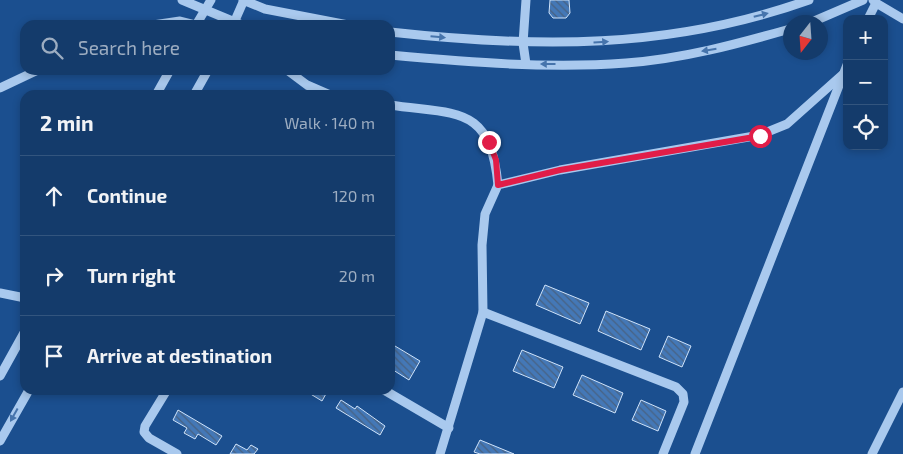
<!DOCTYPE html>
<meta charset="utf-8">
<style>
body{margin:0;font-family:"Exo 2",sans-serif;background:#214673;color:#f1f3f6}
.controls{position:absolute;right:15px;top:15px;display:grid;overflow:hidden;border-radius:10px;box-shadow:0 2px 8px #0003}
.controls button{width:45px;height:45px;display:grid;place-items:center;padding:0;border:0;border-bottom:1px solid #33557e;background:#143b6b;color:#f1f3f6;font:25px sans-serif}
.compass{position:absolute;left:783px;top:15px;width:45px;height:45px;border-radius:50%;background:#143b6b;box-shadow:0 2px 8px #0003;rotate:197deg}
.stop{position:absolute;width:15px;height:15px;margin:-11px;border:4px solid #e11d48;border-radius:50%;background:#fff}
.stop.end{background:#e11d48;border-color:#fff;box-shadow:0 1px 5px #0008}
.list{margin:0;padding:0;list-style:none}
h2{display:flex;justify-content:space-between;align-items:center;height:65px;margin:0;padding:0 20px;font-size:21px}
h2 small{font-size:16px;font-weight:400;color:#9dadc1}
.list li{display:grid;grid-template-columns:32px 1fr auto;gap:15px;align-items:center;box-sizing:border-box;height:80px;padding:0 20px;border-top:1px solid #33557e}
.list b{display:block;font-size:19px;white-space:nowrap}
.list em{font-size:16px;font-style:normal;color:#9dadc1}
.icon{flex:none;width:28px;height:28px;fill:none;stroke:currentColor;stroke-width:2;stroke-linecap:round;stroke-linejoin:round}
.map{position:relative;flex:none;width:903px;height:454px;overflow:hidden}
.search{position:absolute;background:#143b6b;box-shadow:0 2px 8px #0003;left:20px;top:20px;width:375px;height:55px;display:flex;align-items:center;gap:12px;box-sizing:border-box;padding:0 18px;border-radius:15px;color:#9dadc1;font-size:19px}
.panel{position:absolute;background:#143b6b;box-shadow:0 2px 8px #0003;left:20px;top:90px;width:375px;height:305px;border-radius:15px}
.map>svg:first-child{display:block}
.building{fill:url(#building-back-hatch);stroke:#cfe3fa}
.lines{fill:none;stroke-linecap:round;stroke-linejoin:round}
.minor{stroke:#a9c9ee;stroke-width:9}
.oneway{fill:#4674ac}
.route{stroke:#e11d48;stroke-width:6}
</style>
<div class="map">
<svg width="903" height="454" viewBox="0 0 903 454">
<defs>
<pattern id="building-back-hatch" width="6" height="6" patternUnits="userSpaceOnUse" patternTransform="scale(1.25)"><rect width="6" height="6" fill="#4478b7"/><path d="M-1 5l2 2M0 0l6 6M5-1l2 2" fill="none" stroke="#486282"/></pattern>
</defs>
<rect width="100%" height="100%" fill="#1b4f8f"/>
<g class="building">
<path d="M569,0L570,13L566,18H553L549,13L550,0Z"/>
<path d="M545,285L589,303L580,324L536,305Z"/>
<path d="M606,311L650,329L641,350L598,331Z"/>
<path d="M668,336L691,346L682,367L659,357Z"/>
<path d="M390,343L420,361L409,380L390,368Z"/>
<path d="M522,350L563,367L554,388L513,371Z"/>
<path d="M582,375L623,393L615,413L573,395Z"/>
<path d="M304,390H324L327,392L322,401Z"/>
<path d="M341,400L355,409L357,406L385,426L380,435L336,408Z"/>
<path d="M641,400L666,411L658,431L632,420Z"/>
<path d="M178,410L222,436L216,445L198,434L195,439L184,433L187,428L173,420Z"/>
<path d="M480,440L514,454H480L474,452Z"/>
<path d="M236,444L247,450L251,445L258,449L254,454H230Z"/>
</g>
<g class="lines">
<g class="minor">
<path d="M182,0L242,25"/>
<path d="M243,0L265,9L348,25"/>
<path d="M876,3L903,19"/>
<path d="M868,19L876,3L873,0"/>
<path d="M812,22L863,0"/>
<path d="M153,25L180,21L196,25"/>
<path d="M196,25L211,0"/>
<path d="M233,25L244,0"/>
<path d="M390,32C535,48 669,50 809,0"/>
<path d="M390,55C468,62 548,69 626,63C682,59 737,44 790,29"/>
<path d="M526,64L523,43L526,0"/>
<path d="M287,70L307,85L330,95"/>
<path d="M0,88L38,70"/>
<path d="M156,95L170,70"/>
<path d="M194,95L208,70"/>
<path d="M390,105C457,115 490,104 498,185"/>
<path d="M0,293L25,298"/>
<path d="M483,312L676,387L683,394L684,402L663,454"/>
<path d="M0,376L25,331"/>
<path d="M167,390L145,426L144,432L149,438L177,454"/>
<path d="M384,390L449,428"/>
<path d="M0,441L29,390"/>
<path d="M440,454L483,312L482,245L485,214L498,185L560,170L760,135L787,124L842,75"/>
<path d="M695,454L847,65"/>
<path d="M872,454L903,392"/>
</g>
</g>
<defs><path id="oneway-solid" d="M-6-.8H1V-3.2L6.5 0L1 3.2V.8H-6Z" transform="scale(1.25)"/></defs>
<g class="oneway">
<use href="#oneway-solid" transform="translate(761 15) rotate(-14)"/>
<use href="#oneway-solid" transform="translate(438 37) rotate(5)"/>
<use href="#oneway-solid" transform="translate(601 42) rotate(-4)"/>
<use href="#oneway-solid" transform="translate(709 50) rotate(171)"/>
<use href="#oneway-solid" transform="translate(548 64) rotate(-180)"/>
<use href="#oneway-solid" transform="translate(14 415) rotate(119)"/>
</g>
<g class="lines">
<path class="route" d="M489,142L496,160L498,185L560,170L760,136"/>
</g>
</svg>
<div class="controls">
<button>+</button>
<button>−</button>
<button><svg class="icon" aria-label="locate" viewBox="0 0 24 24"><circle cx="12" cy="12" r="6"/><path d="M12 2v4M12 18v4M2 12h4M18 12h4"/></svg></button>
</div>
<svg class="compass" viewBox="-18 -18 36 36"><path d="M0-13l5 13h-10z" fill="#e53935"/><path d="M0 13l5-13h-10z" fill="#9dadc1"/></svg>
<div class="stop" style="left:760px;top:136px"></div>
<div class="stop end" style="left:489px;top:142px"></div>
<div class="search"><svg class="icon" aria-label="search" viewBox="0 0 24 24"><circle cx="10" cy="10" r="6"/><path d="M15 15l6 6"/></svg>Search here</div>
<section class="panel">
<h2>2 min<small>Walk · 140 m</small></h2>
<ul class="list">
<li><svg class="icon" aria-label="ahead" viewBox="0 0 24 24"><path d="M12 20V5M6 11l6-6 6 6"/></svg><div><b>Continue</b></div><em>120 m</em></li>
<li><svg class="icon" aria-label="right" viewBox="0 0 24 24"><path d="M7 20v-9h11M14 6l5 5-5 5"/></svg><div><b>Turn right</b></div><em>20 m</em></li>
<li><svg class="icon" aria-label="arrive" viewBox="0 0 24 24"><path d="M6 21V4h12l-3 4 3 4H6"/></svg><div><b>Arrive at destination</b></div></li>
</ul>
</section>
</div>
